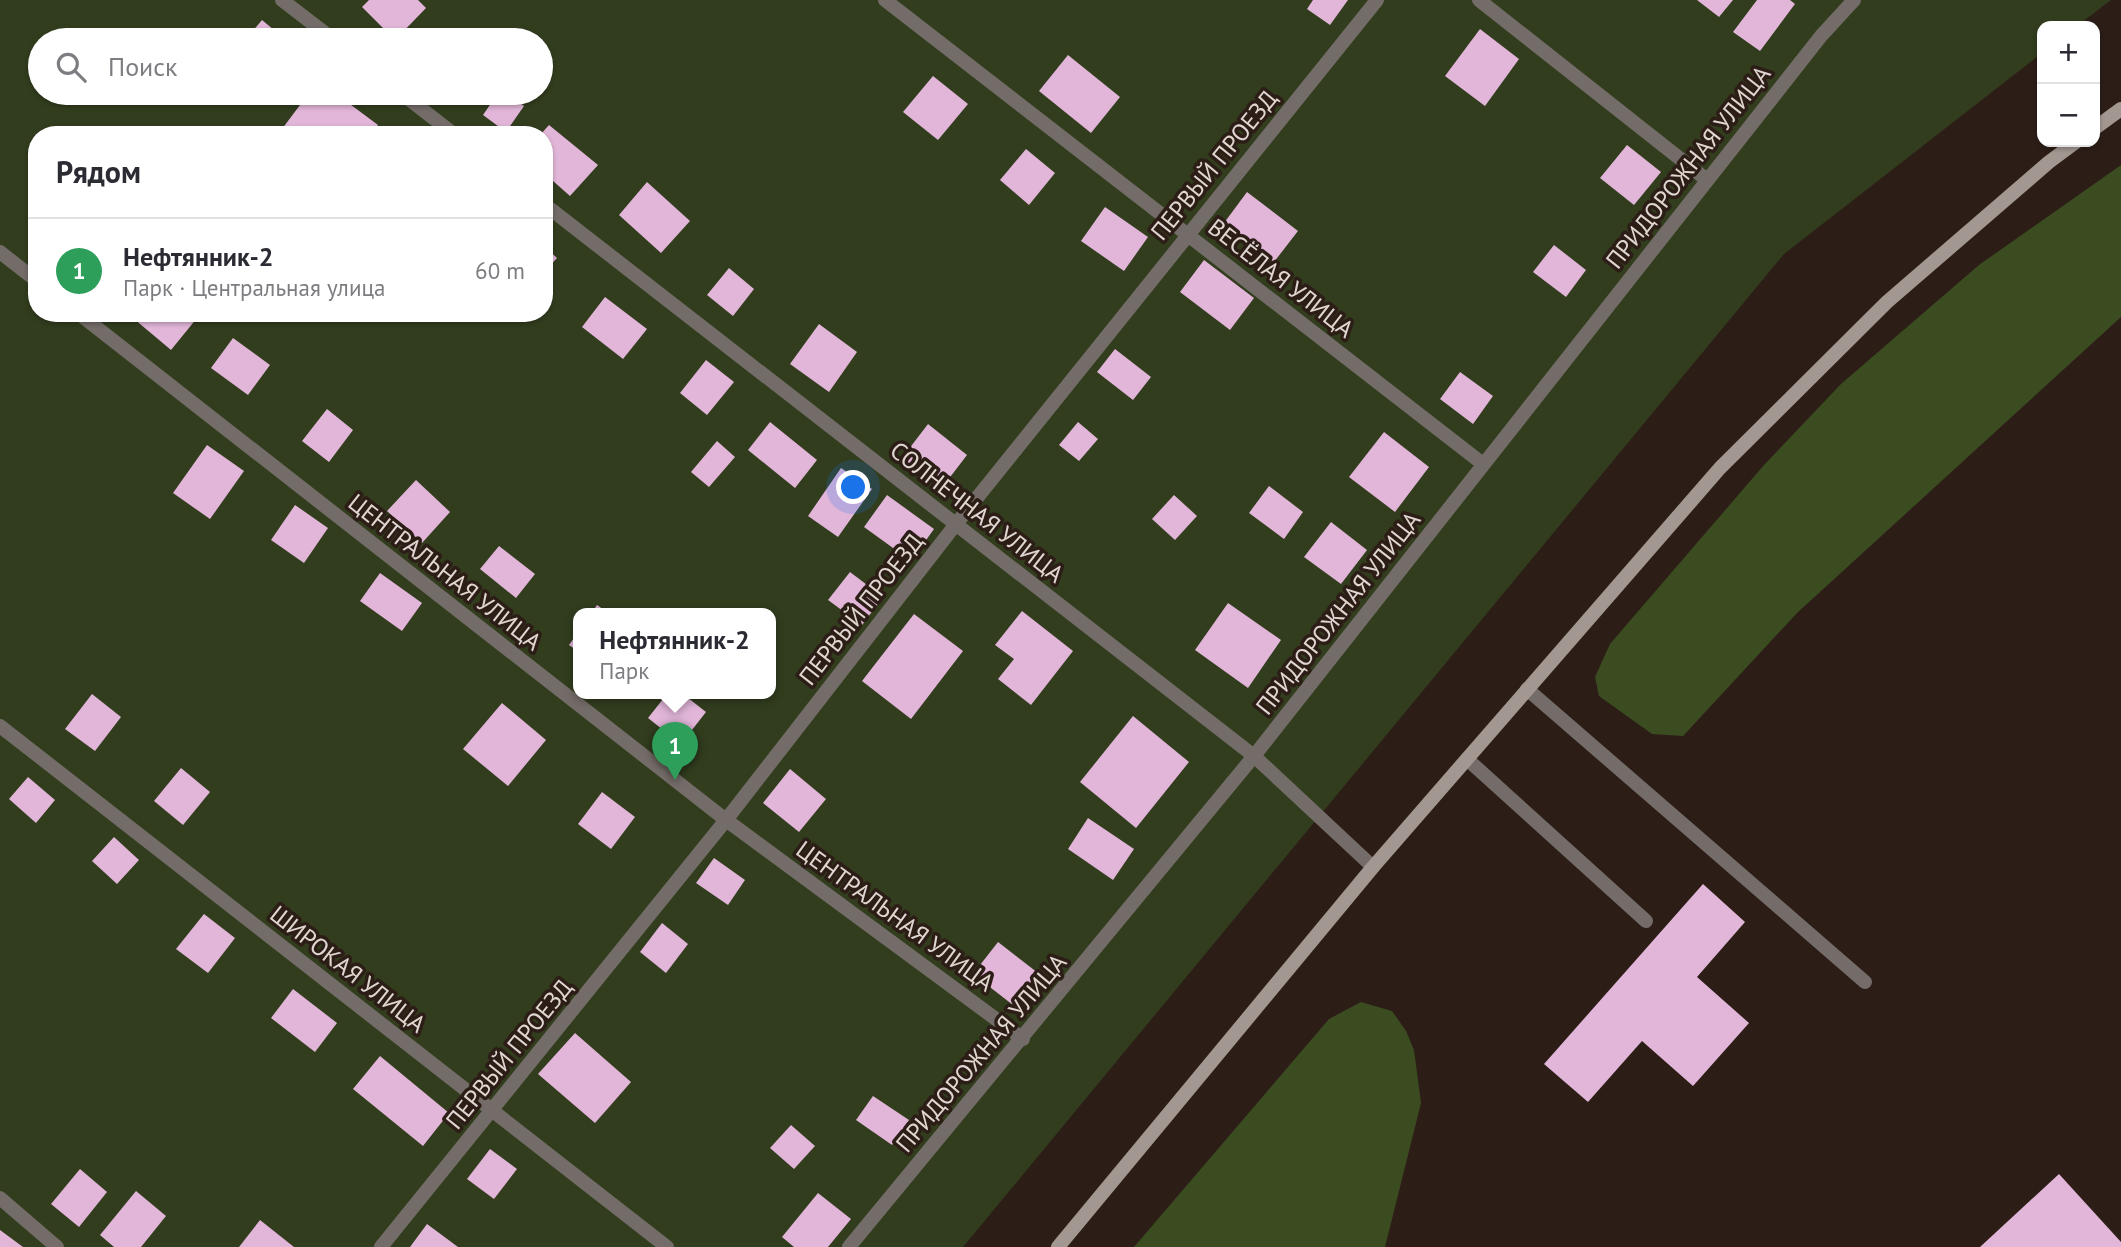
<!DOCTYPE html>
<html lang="ru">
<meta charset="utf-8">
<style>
body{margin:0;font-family:"PT Sans",sans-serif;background:#f7f7f7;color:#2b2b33}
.controls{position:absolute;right:21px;top:21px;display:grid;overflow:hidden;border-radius:14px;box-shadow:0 2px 5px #0004}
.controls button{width:63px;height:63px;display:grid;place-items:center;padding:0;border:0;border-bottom:2px solid #e1e1e2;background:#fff;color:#2b2b33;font:35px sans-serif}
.you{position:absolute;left:854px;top:488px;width:24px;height:24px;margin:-18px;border:5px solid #fff;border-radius:50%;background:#1a73e8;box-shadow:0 0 0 10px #1a73e833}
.badge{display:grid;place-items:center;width:46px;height:46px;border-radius:50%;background:#1a73e8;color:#fff;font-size:23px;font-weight:700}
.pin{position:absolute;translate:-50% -58px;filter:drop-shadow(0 2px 4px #0008)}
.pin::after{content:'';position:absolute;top:37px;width:24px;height:21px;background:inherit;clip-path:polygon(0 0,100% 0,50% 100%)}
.popup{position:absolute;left:573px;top:608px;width:203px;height:91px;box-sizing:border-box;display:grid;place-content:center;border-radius:14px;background:#fff;filter:drop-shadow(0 2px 5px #0005);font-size:23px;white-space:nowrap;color:#7c7c81}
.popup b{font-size:26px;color:#2b2b33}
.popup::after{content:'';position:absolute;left:50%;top:100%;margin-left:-14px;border:14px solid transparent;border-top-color:#fff}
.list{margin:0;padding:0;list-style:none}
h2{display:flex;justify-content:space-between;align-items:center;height:91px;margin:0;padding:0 28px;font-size:30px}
h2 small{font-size:23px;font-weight:400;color:#7c7c81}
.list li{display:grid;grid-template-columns:46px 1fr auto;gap:21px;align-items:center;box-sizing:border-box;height:105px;padding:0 28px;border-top:2px solid #e1e1e2}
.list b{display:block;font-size:26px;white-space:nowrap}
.list p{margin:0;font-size:23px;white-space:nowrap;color:#7c7c81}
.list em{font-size:23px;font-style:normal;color:#7c7c81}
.icon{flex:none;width:38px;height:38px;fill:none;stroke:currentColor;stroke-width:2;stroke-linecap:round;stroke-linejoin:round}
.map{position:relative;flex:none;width:2121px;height:1247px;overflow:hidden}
.search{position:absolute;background:#fff;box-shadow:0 2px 5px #0004;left:28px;top:28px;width:525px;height:77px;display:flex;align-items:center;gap:18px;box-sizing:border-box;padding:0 24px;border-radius:38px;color:#7c7c81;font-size:26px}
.panel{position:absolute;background:#fff;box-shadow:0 2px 5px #0004;left:28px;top:126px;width:525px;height:196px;border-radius:28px}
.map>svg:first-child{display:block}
.green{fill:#323d1e;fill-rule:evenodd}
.forest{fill:#3c4c21}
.building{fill:#e2b6d9}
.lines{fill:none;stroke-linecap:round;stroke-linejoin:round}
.lane{stroke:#746c68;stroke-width:14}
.street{stroke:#746c68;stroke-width:14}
.secondary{stroke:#a39791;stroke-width:14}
.labels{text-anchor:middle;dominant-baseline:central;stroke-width:7;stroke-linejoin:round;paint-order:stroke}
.street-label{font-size:24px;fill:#e1d7d2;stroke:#2c1e17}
</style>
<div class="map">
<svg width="2121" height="1247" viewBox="0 0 2121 1247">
<rect width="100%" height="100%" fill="#2c1e17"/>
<path class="green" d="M0,0H2111L2077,26H2042V53L1784,254L963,1247H0ZM40,40H541V93H40ZM37,135H544V313H37ZM579,614H771V694H579Z"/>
<g class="forest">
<path d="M2121,165V317L1797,613L1683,736L1652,734L1599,696L1595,677L1610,644L1764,465L1841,384L1979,265Z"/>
<path d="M1361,1002L1392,1011L1406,1031L1414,1050L1421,1103L1385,1247H1134L1329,1019Z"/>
</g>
<g class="building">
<path d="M369,0H418L426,8L395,40L362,7Z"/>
<path d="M1313,0H1348L1330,25L1307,9Z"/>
<path d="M1697,0H1733L1719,17Z"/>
<path d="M1757,0H1790L1795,4L1760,51L1733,32Z"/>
<path d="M262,20L286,40H245Z"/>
<path d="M1480,29L1519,59L1485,106L1445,76Z"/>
<path d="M1068,55L1120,97L1091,133L1039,91Z"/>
<path d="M933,76L968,104L938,140L903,112Z"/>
<path d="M309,93H335L378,125L371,135H290L282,129Z"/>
<path d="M498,93H506L524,106L506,132L483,115Z"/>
<path d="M549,125L598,165L570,196L544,173V135H540Z"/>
<path d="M1627,145L1661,172L1634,205L1600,178Z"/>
<path d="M1026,149L1055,173L1029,205L1000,180Z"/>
<path d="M647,182L690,221L661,253L619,215Z"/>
<path d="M1247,192L1298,231L1274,262L1224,223Z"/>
<path d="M1105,207L1148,237L1124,271L1081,241Z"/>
<path d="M1554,245L1586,270L1566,297L1533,272Z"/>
<path d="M544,246L557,258L544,272Z"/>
<path d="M1204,260L1254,298L1230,330L1180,292Z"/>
<path d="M729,268L754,289L733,316L707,295Z"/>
<path d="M605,297L647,329L623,359L582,327Z"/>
<path d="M127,313H192L197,318L171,350Z"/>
<path d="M819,324L857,352L829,392L790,364Z"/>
<path d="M233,338L270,365L248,395L211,368Z"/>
<path d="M1115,349L1151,377L1133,400L1097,372Z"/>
<path d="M706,360L734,382L707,415L680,393Z"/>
<path d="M1460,372L1493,396L1473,424L1440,399Z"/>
<path d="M327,409L353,430L329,462L302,441Z"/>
<path d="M770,422L817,460L795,488L748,450Z"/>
<path d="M1078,422L1098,439L1079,461L1059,445Z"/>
<path d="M928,424L967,455L941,489L902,458Z"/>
<path d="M1384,432L1429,467L1395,512L1349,477Z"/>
<path d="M717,441L735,457L709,487L691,472Z"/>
<path d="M207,445L244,471L210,519L173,493Z"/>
<path d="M841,468L872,489L838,537L808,516Z"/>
<path d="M416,480L450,512L422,543L387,511Z"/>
<path d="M1269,486L1303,512L1284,539L1249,513Z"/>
<path d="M887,495L934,529L911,561L864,527Z"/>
<path d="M1174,495L1197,516L1175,540L1152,519Z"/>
<path d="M295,505L328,528L304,563L271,540Z"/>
<path d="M1331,522L1367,550L1341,584L1304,557Z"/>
<path d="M499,546L535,574L516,598L480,569Z"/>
<path d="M850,572L883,597L862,625L828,600Z"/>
<path d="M380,573L422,603L402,631L360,601Z"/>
<path d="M1228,603L1281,640L1248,688L1195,650Z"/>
<path d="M597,605L610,614H591Z"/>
<path d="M1022,611L1073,651L1031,705L998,679L1014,659L995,645Z"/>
<path d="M914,614L963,651L911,719L862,681Z"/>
<path d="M579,631V652L569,645Z"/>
<path d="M92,694L121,717L95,751L65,729Z"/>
<path d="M667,694H683L706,712L681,744L648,718Z"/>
<path d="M502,703L546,740L508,786L463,749Z"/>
<path d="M1133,716L1189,762L1136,828L1080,782Z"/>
<path d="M181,768L210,792L183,825L154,801Z"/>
<path d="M790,769L826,799L799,832L763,803Z"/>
<path d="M28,777L55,800L36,823L9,799Z"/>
<path d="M602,792L635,817L611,849L578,824Z"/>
<path d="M1088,818L1134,849L1113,880L1068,849Z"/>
<path d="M114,837L139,860L117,884L92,861Z"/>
<path d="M714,858L745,880L728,905L696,883Z"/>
<path d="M1703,884L1745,922L1697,977L1749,1023L1693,1086L1642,1041L1588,1102L1544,1064Z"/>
<path d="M204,914L235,938L208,973L176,949Z"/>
<path d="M662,923L688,944L666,973L640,952Z"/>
<path d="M998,942L1038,973L1013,1005L973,974Z"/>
<path d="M293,989L337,1023L315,1052L271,1018Z"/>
<path d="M575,1033L631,1082L595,1123L538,1074Z"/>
<path d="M380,1056L449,1113L423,1146L353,1089Z"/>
<path d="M873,1096L909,1120L892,1145L856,1120Z"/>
<path d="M791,1125L815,1146L794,1169L770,1148Z"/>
<path d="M490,1149L517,1169L494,1199L467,1179Z"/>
<path d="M80,1169L107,1192L79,1227L51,1204Z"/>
<path d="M2059,1174L2121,1242V1247H1980Z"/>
<path d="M136,1191L166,1216L141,1247H114L100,1235Z"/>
<path d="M818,1193L851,1219L828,1247H794L782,1237Z"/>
<path d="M260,1220L294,1247H239Z"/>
<path d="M427,1224L458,1247H410Z"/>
<path d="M0,1230L23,1247H0Z"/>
</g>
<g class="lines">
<g class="lane">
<path d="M1527,689L1865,982"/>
<path d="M1467,759L1646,921"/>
</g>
<g class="street">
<path d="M282,0L334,40"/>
<path d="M885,0L1483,464"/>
<path d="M1479,0L1707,180"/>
<path d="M401,93L455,135"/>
<path d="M544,204L1254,756L1373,867"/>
<path d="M0,252L37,281"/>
<path d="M78,313L726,820L1023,1039"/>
<path d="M0,726L667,1247"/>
<path d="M0,1198L57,1247"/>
<path d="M381,1247L726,820L956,524L1377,0"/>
<path d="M849,1247L1254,756L1821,36L1854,0"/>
</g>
<g class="secondary">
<path d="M2095,128L2121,109"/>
<path d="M1058,1247L1373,867L1720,468L1887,302L2049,162L2076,142"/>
</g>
</g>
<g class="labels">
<g class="street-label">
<text transform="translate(1214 165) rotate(-51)">ПЕРВЫЙ ПРОЕЗД</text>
<text transform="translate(1688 167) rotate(-52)">ПРИДОРОЖНАЯ УЛИЦА</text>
<text transform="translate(1281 278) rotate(38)">ВЕСЁЛАЯ УЛИЦА</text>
<text transform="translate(977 512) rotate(38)">СОЛНЕЧНАЯ УЛИЦА</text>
<text transform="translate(445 572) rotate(38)">ЦЕНТРАЛЬНАЯ УЛИЦА</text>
<text transform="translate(861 609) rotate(-52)">ПЕРВЫЙ ПРОЕЗД</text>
<text transform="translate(1338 613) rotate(-52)">ПРИДОРОЖНАЯ УЛИЦА</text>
<text transform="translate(895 916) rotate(36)">ЦЕНТРАЛЬНАЯ УЛИЦА</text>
<text transform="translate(348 969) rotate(38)">ШИРОКАЯ УЛИЦА</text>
<text transform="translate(981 1053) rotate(-50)">ПРИДОРОЖНАЯ УЛИЦА</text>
<text transform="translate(509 1054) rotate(-51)">ПЕРВЫЙ ПРОЕЗД</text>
</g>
</g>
</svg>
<div class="controls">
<button>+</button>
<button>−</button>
</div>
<div class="you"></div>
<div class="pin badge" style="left:675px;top:780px;background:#2e9e5b">1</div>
<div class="popup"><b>Нефтянник-2</b>Парк</div>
<div class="search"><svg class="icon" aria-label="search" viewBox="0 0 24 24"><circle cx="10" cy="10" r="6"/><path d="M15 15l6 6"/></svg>Поиск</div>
<section class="panel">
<h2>Рядом<small></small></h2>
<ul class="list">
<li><span class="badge" style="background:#2e9e5b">1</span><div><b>Нефтянник-2</b><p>Парк · Центральная улица</p></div><em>60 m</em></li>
</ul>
</section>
</div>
